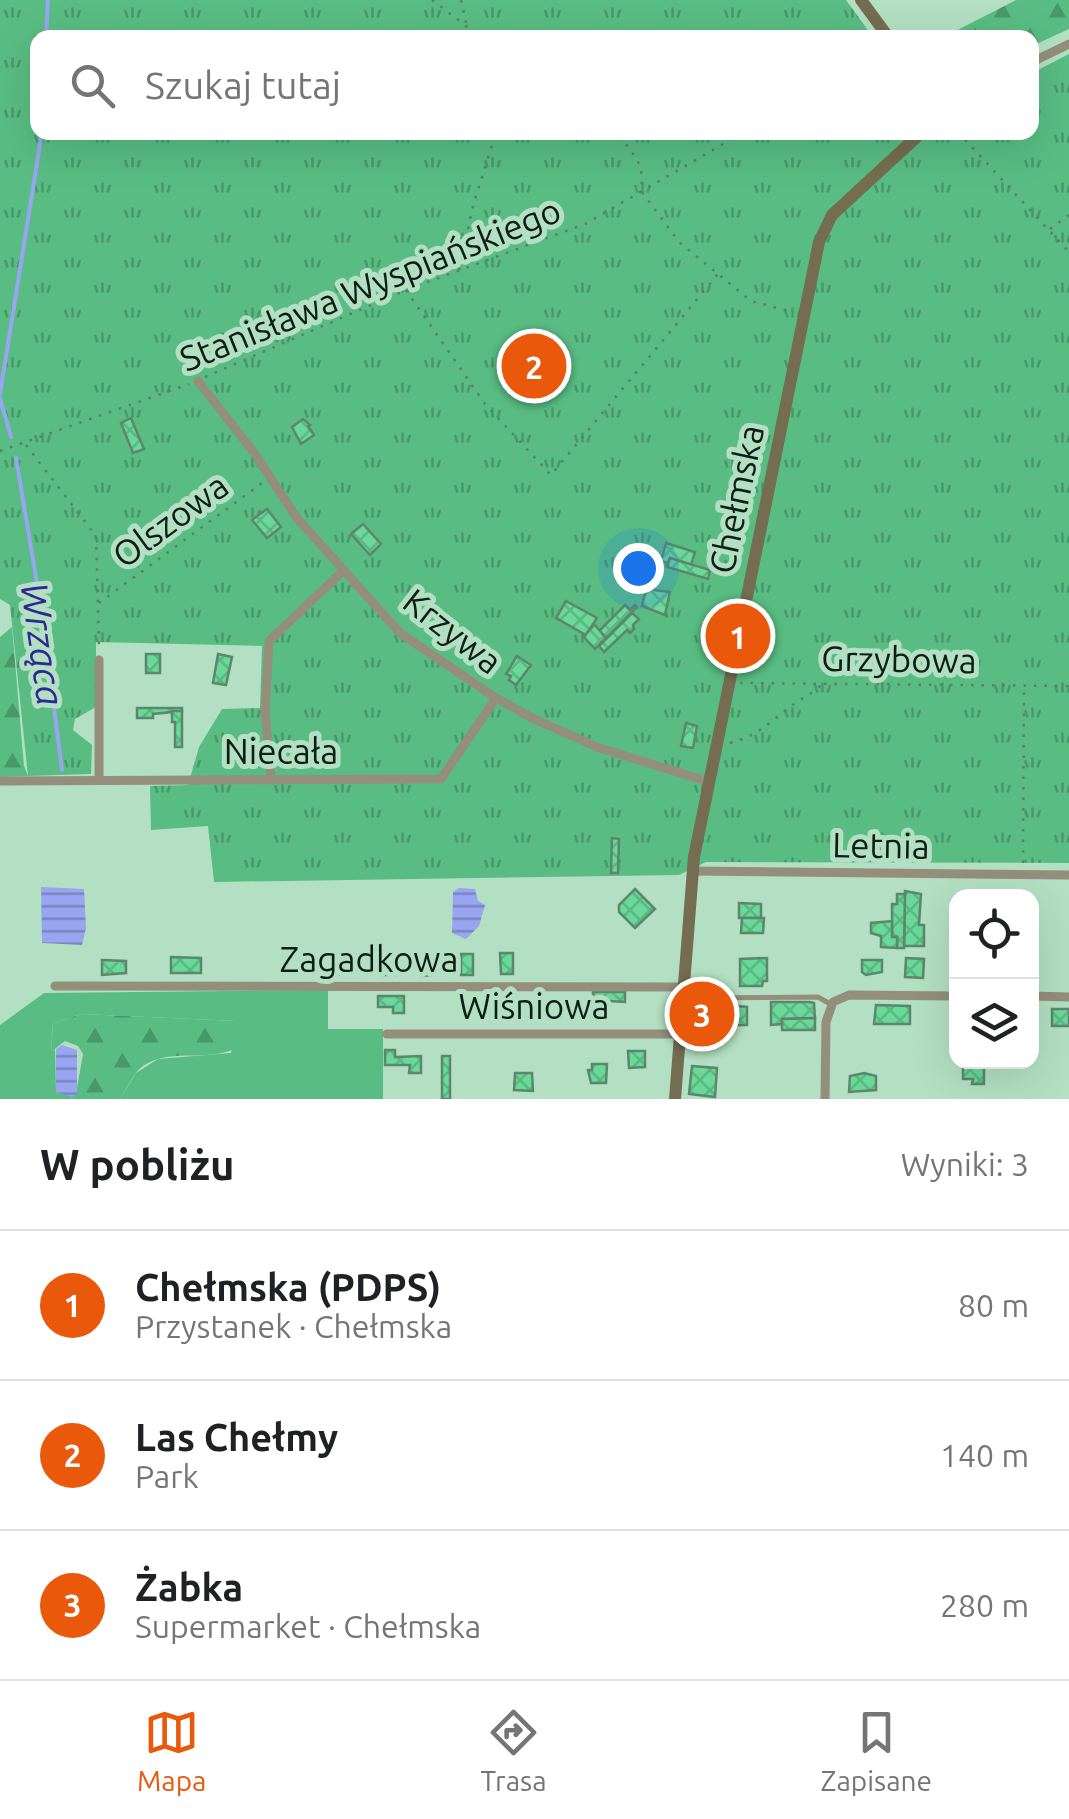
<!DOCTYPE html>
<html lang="pl">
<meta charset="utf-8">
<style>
body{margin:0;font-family:Ubuntu,sans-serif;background:#f6f6f6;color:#202124}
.controls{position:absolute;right:30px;bottom:30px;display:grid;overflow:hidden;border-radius:20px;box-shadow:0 10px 40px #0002}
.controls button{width:90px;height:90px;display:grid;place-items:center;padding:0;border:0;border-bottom:2px solid #e0e0e0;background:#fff;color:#202124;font:50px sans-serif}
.you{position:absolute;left:638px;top:568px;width:35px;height:35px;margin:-25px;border:8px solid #fff;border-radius:50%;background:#1a73e8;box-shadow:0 0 0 15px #1a73e833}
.badge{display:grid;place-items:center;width:65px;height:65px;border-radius:50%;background:#ea580c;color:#fff;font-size:32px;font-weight:700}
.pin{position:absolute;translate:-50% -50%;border:5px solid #fff;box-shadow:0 2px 10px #0006}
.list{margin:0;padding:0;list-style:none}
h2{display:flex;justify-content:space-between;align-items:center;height:130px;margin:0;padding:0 40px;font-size:42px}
h2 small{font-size:32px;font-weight:400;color:#757577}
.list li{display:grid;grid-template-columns:65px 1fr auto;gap:30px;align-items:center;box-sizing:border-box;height:150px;padding:0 40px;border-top:2px solid #e0e0e0}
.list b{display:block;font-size:38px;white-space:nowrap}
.list p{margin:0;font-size:32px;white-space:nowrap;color:#757577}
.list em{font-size:32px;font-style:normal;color:#757577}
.icon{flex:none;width:55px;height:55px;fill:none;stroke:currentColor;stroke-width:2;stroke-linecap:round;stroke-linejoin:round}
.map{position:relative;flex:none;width:1069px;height:1099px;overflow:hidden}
.search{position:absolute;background:#fff;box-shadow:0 10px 40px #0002;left:30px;right:30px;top:30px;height:110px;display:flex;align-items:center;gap:25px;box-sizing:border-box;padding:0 35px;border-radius:20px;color:#757577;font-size:38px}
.sheet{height:580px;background:#fff}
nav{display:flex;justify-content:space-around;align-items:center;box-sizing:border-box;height:140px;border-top:2px solid #e0e0e0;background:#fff;font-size:28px;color:#757577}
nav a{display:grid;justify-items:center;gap:5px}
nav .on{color:#ea580c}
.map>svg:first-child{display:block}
.grass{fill:#59bd83}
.forest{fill:url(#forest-firs)}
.park{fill:url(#park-tufts)}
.water{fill:url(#water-rules)}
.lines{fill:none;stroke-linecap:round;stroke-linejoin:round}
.stream{stroke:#98a5f1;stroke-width:4}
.building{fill:url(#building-cross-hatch);stroke:#5d876c;stroke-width:2.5}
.path{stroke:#5f7e6a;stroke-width:2.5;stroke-dasharray:2.5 8;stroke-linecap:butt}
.lane{stroke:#938f7b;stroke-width:5}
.street{stroke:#938f7b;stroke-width:9}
.secondary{stroke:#746d51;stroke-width:12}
.labels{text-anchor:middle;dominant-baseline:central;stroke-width:10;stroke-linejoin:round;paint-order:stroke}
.street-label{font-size:35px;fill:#0d1e14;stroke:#b3e0c2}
.water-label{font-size:38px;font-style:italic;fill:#2d2993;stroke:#b3e0c2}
</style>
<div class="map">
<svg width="1069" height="1099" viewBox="0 0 1069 1099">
<defs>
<pattern id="forest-firs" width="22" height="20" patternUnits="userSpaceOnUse" patternTransform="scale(2.5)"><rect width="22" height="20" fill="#59bd83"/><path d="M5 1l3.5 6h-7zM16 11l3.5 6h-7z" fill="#48996a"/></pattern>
<pattern id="park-tufts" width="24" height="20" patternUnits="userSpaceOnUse" patternTransform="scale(2.5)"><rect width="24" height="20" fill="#59bd83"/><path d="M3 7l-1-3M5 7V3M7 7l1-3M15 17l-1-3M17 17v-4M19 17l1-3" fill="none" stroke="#48996a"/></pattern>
<pattern id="water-rules" width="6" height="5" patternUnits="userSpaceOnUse" patternTransform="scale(2.5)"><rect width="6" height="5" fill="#98a5f1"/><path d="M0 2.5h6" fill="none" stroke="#7a86c2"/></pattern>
<pattern id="building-cross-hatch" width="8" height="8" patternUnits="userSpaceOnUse" patternTransform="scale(2.5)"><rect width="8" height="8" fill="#69d898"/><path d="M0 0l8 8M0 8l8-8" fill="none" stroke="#5ab982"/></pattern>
</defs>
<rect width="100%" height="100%" fill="#b3e0c2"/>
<path class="grass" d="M328,990V1029H383V1099H120L136,1073L158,1059L231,1053L236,1021L81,1014L53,1023L51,1051L55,1049L56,1092L72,1096L77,1094L75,1099H0V1025L44,993Z"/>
<g class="forest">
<path d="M1016,0H1069V29L1032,46V38L944,37Z"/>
<path d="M12,627L24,766L28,776L0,777V637Z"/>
<path d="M81,1014L237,1021L244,1032L242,1044C216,1065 172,1046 143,1066C133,1073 127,1089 120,1099H75L83,1054L78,1046L65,1041L51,1052L53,1023Z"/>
</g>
<path class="park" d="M0,0H846L873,37L38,38V132H1032V73L1069,54V863L706,862L679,875L214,882L208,826L151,830L150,786L188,785L199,747L222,709L260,708L262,646L96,642V707L75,719L73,730L92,745L91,774L28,776L10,605L0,599Z"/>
<g class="water">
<path d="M41,887L84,889L86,928L82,945L42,943Z"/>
<path d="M459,888L475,889L478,901L485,905L479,926L466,939L452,933L453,892Z"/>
<path d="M62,1045L77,1050V1094L72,1097L56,1092V1049Z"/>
</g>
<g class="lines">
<g class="stream">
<path d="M46,38L48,0"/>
<path d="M0,394L42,132"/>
<path d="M0,398L11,437"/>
<path d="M16,458L41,607L62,770"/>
</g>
</g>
<g class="building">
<path d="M131,418L144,449L133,453L121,423Z"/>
<path d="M303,419L310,425L308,426L314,435L301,444L292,427Z"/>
<path d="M267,509L281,527L267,538L252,520Z"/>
<path d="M363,524L381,544L370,555L351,534Z"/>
<path d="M666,543L695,552L691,565L670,558L668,563L661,561Z"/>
<path d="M670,558L710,570L708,579L667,567Z"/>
<path d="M646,589L670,592L665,615L642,606Z"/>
<path d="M566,601L597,618L586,635L556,618Z"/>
<path d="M625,605L630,610L635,605L637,607L606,638L599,631Z"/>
<path d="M632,613L639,619L633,625L634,629L630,633L627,630L604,652L599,646Z"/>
<path d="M594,624L606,638L595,649L584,637Z"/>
<rect x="146" y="654" width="14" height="19"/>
<path d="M218,654L232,657L226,685L213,683Z"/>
<path d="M517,656L531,665L516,685L509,680L511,676L506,674Z"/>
<path d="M137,708H182V711L153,714V718H137Z"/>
<path d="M172,711H182V747H175V722H172Z"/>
<path d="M686,723L697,726L693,748L681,746Z"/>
<path d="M612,838L619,839L618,873H611Z"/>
<path d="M635,889L655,909L635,928L619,912V905Z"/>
<path d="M905,891L921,894L919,925H924V946H904Z"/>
<path d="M897,894H905L904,948H897V937H892V904H897Z"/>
<path d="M739,903L761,904V918H739Z"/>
<path d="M742,918H764L763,933H741Z"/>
<path d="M892,921V937H897V948L881,947V936L871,933V923Z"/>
<path d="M500,953H513V974H501Z"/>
<path d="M383,954H394L395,975H382Z"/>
<rect x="461" y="954" width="12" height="21"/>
<path d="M421,955H433V975L421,976Z"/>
<path d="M171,957L201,958V973H171Z"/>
<path d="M767,958V981H763L762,986H740V959Z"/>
<path d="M906,958L924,959L923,978L905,977Z"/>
<path d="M328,959L353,960V974L328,975Z"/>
<path d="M102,960L126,961V973L102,975Z"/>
<path d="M862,960H882V972L866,975L862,972Z"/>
<path d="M593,992H625V1002L593,1000Z"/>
<path d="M378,996H404V1013H393V1007H378Z"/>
<path d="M771,1002H810L814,1003L815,1018L782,1019V1024L771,1025Z"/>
<path d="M726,1005L747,1007V1025H728Z"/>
<path d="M876,1005L910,1006V1024H874Z"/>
<rect x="1052" y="1009" width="17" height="17"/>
<path d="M815,1018V1030H782V1019Z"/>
<path d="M385,1050H395V1057L421,1056V1073H409L410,1065H385Z"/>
<path d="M628,1051H645V1067L629,1068Z"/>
<rect x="442" y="1056" width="8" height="43"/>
<path d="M969,1062H984V1084H972L973,1079H963V1064Z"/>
<path d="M592,1064H607L606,1083H591L588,1070H592Z"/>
<path d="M692,1066L717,1068L715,1097L689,1094Z"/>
<path d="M515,1073H532L533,1091L514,1090Z"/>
<path d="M864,1073L876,1076V1090L849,1092L850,1076Z"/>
</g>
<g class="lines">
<g class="path">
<path d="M432,0L482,38"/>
<path d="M461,0L466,23"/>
<path d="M609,132L629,147L641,167L642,192L679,242L751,301L793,312"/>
<path d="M958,132L1069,252"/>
<path d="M1050,229L1069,215"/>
<path d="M459,270L473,206L496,132"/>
<path d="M406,290L485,404L551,475L718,274"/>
<path d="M205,377L406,290L585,224L744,132"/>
<path d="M26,445L96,536L99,648"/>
<path d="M0,451L189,384"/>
<path d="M99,603L262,483"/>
<path d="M740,683L1069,686"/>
<path d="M730,743C760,735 769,722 794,704C803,697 814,693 821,685"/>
<path d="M1023,863L1024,686"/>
</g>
<path class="lane" d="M686,998L818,997L832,1005"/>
<g class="street">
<path d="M1032,62L1069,44"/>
<path d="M198,381L255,454L296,517L400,633L496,698L532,718L597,747L709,782"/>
<path d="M271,778L265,712L269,641L343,571"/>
<path d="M99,779V660"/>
<path d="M0,781L441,779L496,698"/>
<path d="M692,871L1069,875"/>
<path d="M55,986L684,987"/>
<path d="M1032,996L1069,997"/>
<path d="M387,1034H680"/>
<path d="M825,1099L826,1022L833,1002L849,995L956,996"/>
</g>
<g class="secondary">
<path d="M861,0L889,38"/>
<path d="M675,1099L694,857L819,242L832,215L922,132"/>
</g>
</g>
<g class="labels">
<g class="street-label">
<text transform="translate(370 284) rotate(-22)">Stanisława Wyspiańskiego</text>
<text transform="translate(736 499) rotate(-78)">Chełmska</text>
<text transform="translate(170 520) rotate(-36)">Olszowa</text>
<text transform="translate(453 631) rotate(38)">Krzywa</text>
<text transform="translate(899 659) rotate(1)">Grzybowa</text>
<text x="281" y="751">Niecała</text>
<text transform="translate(881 845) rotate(1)">Letnia</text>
<text x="369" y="959">Zagadkowa</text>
<text x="534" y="1006">Wiśniowa</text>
</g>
<g class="water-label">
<text transform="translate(43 644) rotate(82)">Wrząca</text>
</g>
</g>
</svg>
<div class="controls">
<button><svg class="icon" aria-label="locate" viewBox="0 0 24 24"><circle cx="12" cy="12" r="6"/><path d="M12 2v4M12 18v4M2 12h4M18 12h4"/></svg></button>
<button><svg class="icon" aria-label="layers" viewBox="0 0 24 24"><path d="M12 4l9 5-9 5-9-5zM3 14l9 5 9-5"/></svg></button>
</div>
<div class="you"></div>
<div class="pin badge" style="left:738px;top:636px">1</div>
<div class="pin badge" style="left:534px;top:366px">2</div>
<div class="pin badge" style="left:702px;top:1014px">3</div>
<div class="search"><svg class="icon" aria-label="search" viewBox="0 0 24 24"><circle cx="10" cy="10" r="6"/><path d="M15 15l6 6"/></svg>Szukaj tutaj</div>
</div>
<section class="sheet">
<h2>W pobliżu<small>Wyniki: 3</small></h2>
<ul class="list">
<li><span class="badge">1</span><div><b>Chełmska (PDPS)</b><p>Przystanek · Chełmska</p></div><em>80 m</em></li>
<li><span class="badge">2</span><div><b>Las Chełmy</b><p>Park</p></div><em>140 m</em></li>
<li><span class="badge">3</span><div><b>Żabka</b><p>Supermarket · Chełmska</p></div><em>280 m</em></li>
</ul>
</section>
<nav>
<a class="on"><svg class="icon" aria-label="map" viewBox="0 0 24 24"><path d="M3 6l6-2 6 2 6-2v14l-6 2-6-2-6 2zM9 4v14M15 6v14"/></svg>Mapa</a>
<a><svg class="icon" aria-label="directions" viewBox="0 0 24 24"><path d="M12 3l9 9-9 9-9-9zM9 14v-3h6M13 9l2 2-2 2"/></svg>Trasa</a>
<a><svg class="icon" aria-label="saved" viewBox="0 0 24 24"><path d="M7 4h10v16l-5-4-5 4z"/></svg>Zapisane</a>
</nav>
